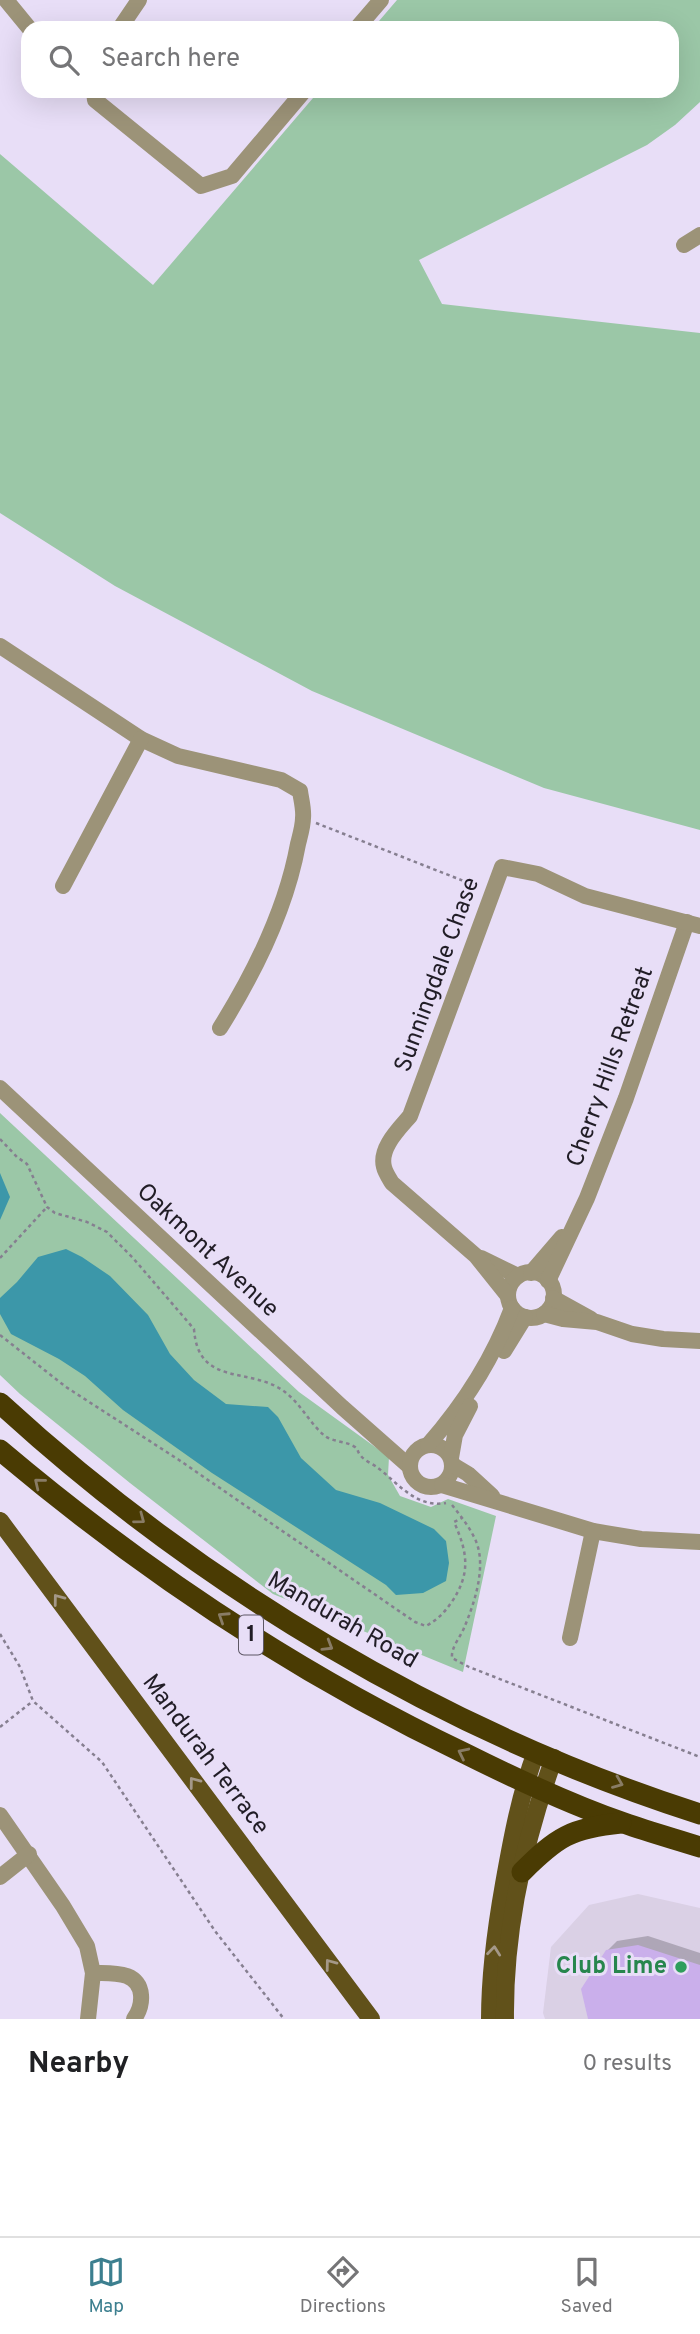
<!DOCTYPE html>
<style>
body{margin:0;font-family:Overpass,sans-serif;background:#f2f2f2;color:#202124}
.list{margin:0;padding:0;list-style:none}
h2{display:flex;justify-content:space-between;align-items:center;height:91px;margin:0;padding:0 28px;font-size:30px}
h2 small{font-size:23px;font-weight:400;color:#757577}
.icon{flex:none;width:38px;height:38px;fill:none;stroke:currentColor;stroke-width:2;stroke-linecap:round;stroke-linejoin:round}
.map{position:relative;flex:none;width:700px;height:2019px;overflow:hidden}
.search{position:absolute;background:#fff;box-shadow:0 7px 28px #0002;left:21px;right:21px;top:21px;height:77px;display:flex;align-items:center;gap:18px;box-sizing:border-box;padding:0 24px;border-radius:21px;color:#757577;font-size:26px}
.sheet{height:217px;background:#fff}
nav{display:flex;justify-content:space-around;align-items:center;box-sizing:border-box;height:98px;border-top:2px solid #e0e0e0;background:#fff;font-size:19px;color:#757577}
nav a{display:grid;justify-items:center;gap:4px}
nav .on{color:#3c7f8f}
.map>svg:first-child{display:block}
.commercial{fill:#dad0e5}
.green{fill:#9bc7a7}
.water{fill:#3c97a9}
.shadow{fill:#0003}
.building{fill:#caafeb}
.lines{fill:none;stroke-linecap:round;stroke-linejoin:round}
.path{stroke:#867f90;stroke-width:2.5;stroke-dasharray:3.5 3.5;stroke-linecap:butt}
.minor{stroke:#9c9378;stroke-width:16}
.major{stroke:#61511a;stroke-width:18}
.highway{stroke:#4a3b03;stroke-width:21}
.oneway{stroke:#897c65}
.oneway2{stroke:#a49888}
.leisure-dot{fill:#2e9e5b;stroke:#e8def7;stroke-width:2.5}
.labels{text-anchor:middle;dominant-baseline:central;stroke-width:6;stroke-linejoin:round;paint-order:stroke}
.shield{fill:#e8def7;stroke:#5d5765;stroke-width:2}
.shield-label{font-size:23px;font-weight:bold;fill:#211d26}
.street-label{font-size:24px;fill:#211d26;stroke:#e8def7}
.leisure-label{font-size:24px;font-weight:bold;fill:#27864d;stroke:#e8def7;text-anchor:end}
</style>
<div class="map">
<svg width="700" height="2019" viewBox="0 0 700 2019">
<rect width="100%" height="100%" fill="#e8def7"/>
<path class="commercial" d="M638,1894L700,1908V2019H545L543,2013L551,1947L589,1905Z"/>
<g class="green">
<path d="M397,0H700V102L675,125L647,145L419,260L442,304L700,333V830L544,788L312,691L115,586L0,513V154L153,285L319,91H672V28H373Z"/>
<path d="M0,1113L299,1392L389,1457L388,1475L400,1496L431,1507L448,1499L496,1516L463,1672L273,1594L130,1483L20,1394L0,1375Z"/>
</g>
<g class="water">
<path d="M0,1173L10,1197L0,1220Z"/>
<path d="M66,1249L82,1257L110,1276L148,1315L170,1354L194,1380L226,1404L268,1407L278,1417L301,1458L336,1490L380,1503L434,1529L446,1541L449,1563L446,1581L423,1593L396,1595L386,1585L212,1473L123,1410L85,1376L59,1359L11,1334L0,1314V1298L17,1282L38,1257Z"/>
</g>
<path class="shadow" d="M648,1936L700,1953V2019H590L607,1951L617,1941Z"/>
<path class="building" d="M638,1945L700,1965V2019H588L581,1989L606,1950Z"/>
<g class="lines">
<g class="path">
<path d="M316,823L479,887"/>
<path d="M0,1139L17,1157L27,1164L47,1207L55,1213L87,1222L107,1232L133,1258L194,1329C198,1388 251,1366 285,1392C301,1404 310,1424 325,1436C333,1442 346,1441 355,1447C359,1450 357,1452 361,1456C365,1461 373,1464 378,1468C399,1484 416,1508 446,1503"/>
<path d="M0,1258L47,1207"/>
<path d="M0,1335L66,1387L179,1460L415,1622L426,1626C437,1620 444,1613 451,1603C471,1574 468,1553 454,1522L462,1518"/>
<path d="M452,1505C460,1515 468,1525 474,1537C488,1563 475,1602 464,1628C460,1638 451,1647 452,1658L469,1667L700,1757"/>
<path d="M0,1634L20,1667L33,1701L102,1762L215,1931L284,2019"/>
<path d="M0,1727L33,1701"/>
</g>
<g class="minor">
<path d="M6,0L29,28"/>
<path d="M120,28L139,0"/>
<path d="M357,28L381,0"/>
<path d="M94,91L95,100L201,186L232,176L304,91"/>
<path d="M684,245L700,235"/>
<path d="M0,646L141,739L178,756L281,780L300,791C301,799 304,809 303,818C303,826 300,836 298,844C286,910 255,972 220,1028"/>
<path d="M63,886L141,739"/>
<path d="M0,1088L342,1407L410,1467"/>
<path d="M481,1258L518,1276"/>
<circle cx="531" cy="1295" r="23"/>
<path d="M531,1273L562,1237"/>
<path d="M548,1281L587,1198L626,1098L687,922"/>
<path d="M508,1296L476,1256L392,1183C389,1178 385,1172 384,1167C379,1148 399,1129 410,1116L502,867L538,874L585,896L700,926"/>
<path d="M553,1298L591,1319"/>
<path d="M544,1314L563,1319L597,1322L632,1334L663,1339L700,1341"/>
<path d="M504,1351L525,1317"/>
<circle cx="431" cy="1466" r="21"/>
<path d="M428,1445C464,1404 493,1359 512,1308"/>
<path d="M451,1458L455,1435L470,1406"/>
<path d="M453,1465L468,1474L492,1496"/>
<path d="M442,1485L593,1531L641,1539L700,1542"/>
<path d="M570,1638L593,1531"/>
<path d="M0,1815L63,1906L87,1946L93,1973L88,2019"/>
<path d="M0,1877L29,1854"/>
<path d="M93,1973C103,1973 116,1972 127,1976C145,1983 144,2005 134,2019"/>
</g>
<g class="major">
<path d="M0,1521L371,2019"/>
<path d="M490,2019C490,1973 496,1929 504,1884C512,1839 520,1795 536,1752"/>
<path d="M505,2019C504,1931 524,1841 554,1758"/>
</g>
<g class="highway">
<path d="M0,1403C198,1585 443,1732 700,1814"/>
<path d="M0,1450C142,1570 296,1673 464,1753C516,1779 569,1804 624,1823C649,1832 675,1839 700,1847"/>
<path d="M522,1872C557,1837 571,1828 621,1823"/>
</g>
</g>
<defs><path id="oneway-chevron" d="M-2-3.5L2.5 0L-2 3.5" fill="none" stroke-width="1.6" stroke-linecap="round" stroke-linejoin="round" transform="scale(1.75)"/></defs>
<g class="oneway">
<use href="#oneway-chevron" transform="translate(39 1483) rotate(-141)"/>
<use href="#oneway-chevron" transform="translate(140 1519) rotate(37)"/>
<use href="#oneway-chevron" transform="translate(223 1617) rotate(-147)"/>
<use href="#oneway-chevron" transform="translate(328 1646) rotate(31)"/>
<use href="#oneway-chevron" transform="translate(463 1753) rotate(-154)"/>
<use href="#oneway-chevron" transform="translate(618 1783) rotate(22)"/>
</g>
<g class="oneway2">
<use href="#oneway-chevron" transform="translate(58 1599) rotate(-127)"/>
<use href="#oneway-chevron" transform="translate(194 1782) rotate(-127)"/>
<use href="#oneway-chevron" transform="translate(494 1951) rotate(-84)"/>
<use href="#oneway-chevron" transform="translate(330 1964) rotate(-127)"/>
</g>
<circle class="leisure-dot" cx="681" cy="1967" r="7"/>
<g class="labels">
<rect class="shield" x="239" y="1615.5" width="24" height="39" rx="5"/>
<g class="shield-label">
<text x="251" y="1635">1</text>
</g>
<g class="street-label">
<text transform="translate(438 975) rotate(-70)">Sunningdale Chase</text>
<text transform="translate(611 1067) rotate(-70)">Cherry Hills Retreat</text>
<text transform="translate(207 1251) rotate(43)">Oakmont Avenue</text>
<text transform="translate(342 1621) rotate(30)">Mandurah Road</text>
<text transform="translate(205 1755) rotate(53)">Mandurah Terrace</text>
</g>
<g class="leisure-label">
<text x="667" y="1967">Club Lime</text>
</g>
</g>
</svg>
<div class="search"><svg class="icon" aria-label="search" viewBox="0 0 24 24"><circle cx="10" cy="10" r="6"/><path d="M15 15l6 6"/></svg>Search here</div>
</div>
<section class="sheet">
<h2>Nearby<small>0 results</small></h2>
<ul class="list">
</ul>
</section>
<nav>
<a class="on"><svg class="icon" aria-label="map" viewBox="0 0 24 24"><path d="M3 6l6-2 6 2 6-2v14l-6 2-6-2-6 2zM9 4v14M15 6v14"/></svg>Map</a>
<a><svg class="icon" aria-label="directions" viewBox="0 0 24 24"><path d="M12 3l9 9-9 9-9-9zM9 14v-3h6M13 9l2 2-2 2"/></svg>Directions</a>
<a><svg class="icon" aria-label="saved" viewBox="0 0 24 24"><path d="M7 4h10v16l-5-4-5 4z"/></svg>Saved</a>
</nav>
